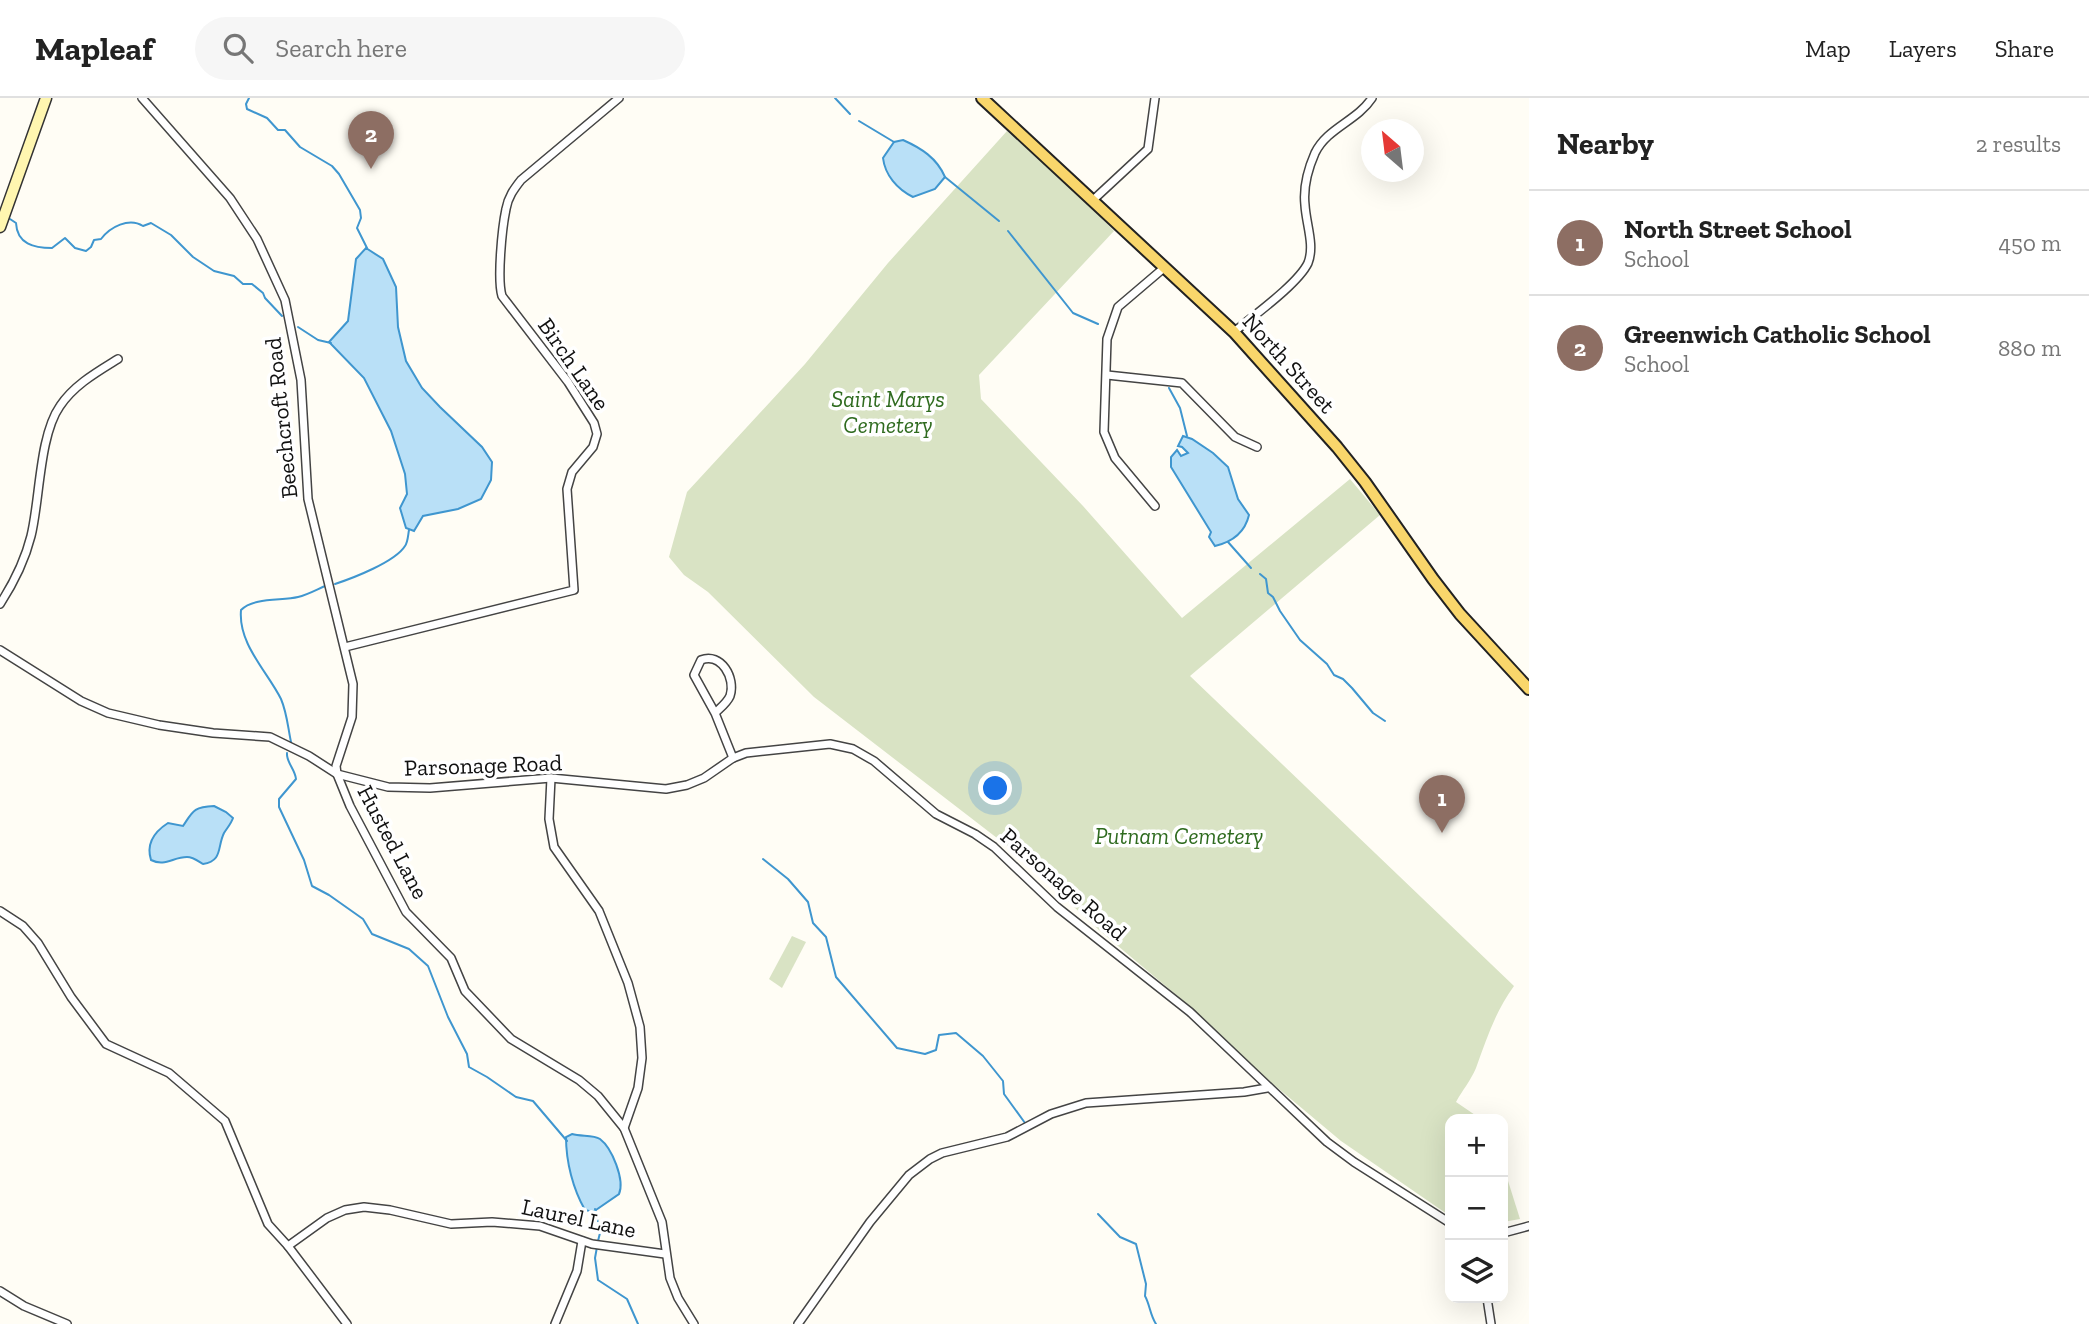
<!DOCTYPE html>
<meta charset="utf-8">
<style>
body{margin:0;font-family:"Zilla Slab",serif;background:#f6f6f6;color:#222}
.controls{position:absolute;right:21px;bottom:21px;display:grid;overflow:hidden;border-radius:14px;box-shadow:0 7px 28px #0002}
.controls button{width:63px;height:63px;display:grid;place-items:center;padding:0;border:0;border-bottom:2px solid #e0e0e0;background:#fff;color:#222;font:35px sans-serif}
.compass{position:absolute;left:1361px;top:21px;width:63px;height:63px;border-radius:50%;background:#fff;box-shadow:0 7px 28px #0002;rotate:332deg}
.you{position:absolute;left:996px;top:691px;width:24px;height:24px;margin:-18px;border:5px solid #fff;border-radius:50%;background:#1a73e8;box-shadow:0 0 0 10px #1a73e833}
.badge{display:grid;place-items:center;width:46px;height:46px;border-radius:50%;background:#c4262e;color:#fff;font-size:23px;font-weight:700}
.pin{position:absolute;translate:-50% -58px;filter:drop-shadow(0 2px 4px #0008)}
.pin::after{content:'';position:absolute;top:37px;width:24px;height:21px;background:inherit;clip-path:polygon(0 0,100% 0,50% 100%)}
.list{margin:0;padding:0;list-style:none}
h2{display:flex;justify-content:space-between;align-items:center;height:91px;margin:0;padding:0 28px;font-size:30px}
h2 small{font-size:23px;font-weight:400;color:#767676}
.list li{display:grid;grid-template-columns:46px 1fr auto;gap:21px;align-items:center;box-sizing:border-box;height:105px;padding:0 28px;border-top:2px solid #e0e0e0}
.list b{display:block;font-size:26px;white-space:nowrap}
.list p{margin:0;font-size:23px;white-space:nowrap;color:#767676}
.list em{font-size:23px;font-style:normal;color:#767676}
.icon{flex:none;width:38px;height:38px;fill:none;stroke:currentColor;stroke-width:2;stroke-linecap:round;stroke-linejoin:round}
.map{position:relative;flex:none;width:1529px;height:1226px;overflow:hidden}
header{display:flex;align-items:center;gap:42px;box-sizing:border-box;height:98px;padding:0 35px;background:#fff;border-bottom:2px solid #e0e0e0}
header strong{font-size:33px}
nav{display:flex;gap:38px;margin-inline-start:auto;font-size:24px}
.search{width:490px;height:63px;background:#f6f6f6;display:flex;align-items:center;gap:18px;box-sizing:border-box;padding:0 24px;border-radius:38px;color:#767676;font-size:26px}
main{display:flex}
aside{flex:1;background:#fff}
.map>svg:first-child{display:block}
.cemetery{fill:#d9e3c4}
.water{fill:#b9e0f7;stroke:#3f96cf;stroke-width:2}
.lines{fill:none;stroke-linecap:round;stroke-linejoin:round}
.stream{stroke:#3f96cf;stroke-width:2}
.street-casing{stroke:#444;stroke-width:10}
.secondary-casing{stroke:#333;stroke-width:13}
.primary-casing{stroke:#222;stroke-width:14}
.street{stroke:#fff;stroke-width:7}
.secondary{stroke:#fff6b0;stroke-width:10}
.primary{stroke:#f9d66b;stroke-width:10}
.labels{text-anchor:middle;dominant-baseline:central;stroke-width:7;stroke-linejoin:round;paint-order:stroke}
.street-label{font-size:23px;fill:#111;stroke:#fff}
.park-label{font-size:23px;font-style:italic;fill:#2f6b1f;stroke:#fff}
</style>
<header>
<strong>Mapleaf</strong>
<div class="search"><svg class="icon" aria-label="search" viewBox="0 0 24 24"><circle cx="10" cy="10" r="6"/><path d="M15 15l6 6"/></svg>Search here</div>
<nav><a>Map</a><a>Layers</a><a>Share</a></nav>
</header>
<main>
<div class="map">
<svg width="1529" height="1226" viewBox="0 0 1529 1226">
<rect width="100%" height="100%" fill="#fffdf5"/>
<g class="cemetery">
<path d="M1007,33L1077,95L1114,133L979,277L981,301L1083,408L1182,520L1350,381L1380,417L1190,578L1514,888C1495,914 1487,940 1476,970C1471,982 1462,993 1456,1004L1481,1021H1450V1118L1341,1043L1261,976L1187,906L1099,832L1010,750L814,599L708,494L684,477L669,459L687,394L805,266L888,165Z"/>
<path d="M792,838L806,844L782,890L769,881Z"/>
<path d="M1503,1067L1520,1121L1503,1124Z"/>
</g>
<g class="water">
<path d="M903,42C921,50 937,60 945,79L935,91L913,99C897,91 885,77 883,60L894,44Z"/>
<path d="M366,150L383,161L396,189L398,229L406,263L422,290L440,309L482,349L492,364L491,382L481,401L458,411L423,418L414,433L406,430L400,410L407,396L405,376L391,333L364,280L329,244L348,223L356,161Z"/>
<path d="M1183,338L1192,341L1213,355L1228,369L1238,401L1249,417C1245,434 1232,444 1215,448L1209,439L1211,434L1171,369V359L1177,352L1181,358L1188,355L1182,349L1178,348Z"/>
<path d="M214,708L226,714L233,720C231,726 227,730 224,735C217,749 223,763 203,766C198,763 193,759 187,759C173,759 165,769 151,762C146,746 154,734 168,725L183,728C193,713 193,709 214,708Z"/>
<path d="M572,1036C581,1039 593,1036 600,1041C612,1050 625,1082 619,1096L593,1114L585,1112C573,1091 566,1064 566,1039Z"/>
</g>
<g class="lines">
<g class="stream">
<path d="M249,0L246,6L247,11L267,20L278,32H285L300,49L332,68L339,76L360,112L361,120L357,130L367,150"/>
<path d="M835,0L850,16"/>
<path d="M859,23L894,44"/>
<path d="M945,79L999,123"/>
<path d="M10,121L16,125C17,146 34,150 52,150L65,140L75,150L86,153L91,149L94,142L101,141C110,129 129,119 143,128L151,125L171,137L193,159L214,173L234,178L243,186H252L263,195L265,200L282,218"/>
<path d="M1008,133L1073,215L1098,226"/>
<path d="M298,229L318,242L331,245"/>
<path d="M1169,290L1180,310L1187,338"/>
<path d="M1228,444L1251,470"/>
<path d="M1260,476L1266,481L1268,495L1273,499L1280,513L1300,542L1327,566L1334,577L1343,581L1352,590L1373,615L1385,623"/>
<path d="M335,486C353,480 395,464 405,448C408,444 408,437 409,432"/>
<path d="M291,644C288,630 287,615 281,601C267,573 238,546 241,512C254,499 282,503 298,499C307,497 316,492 325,488"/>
<path d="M287,655C286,664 295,671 296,681L279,701V709L304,762L312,788L329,797L363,821L372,836L409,851L428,868L448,919L467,956L469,969L487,979L516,999L533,1003L567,1043"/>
<path d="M763,761L788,781L808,804L813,825L826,839L836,879L897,950L925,956L936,952L939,937L956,935L983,958L1003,983L1004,996L1025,1025"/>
<path d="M595,1111L600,1135L598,1143"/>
<path d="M1098,1116L1120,1139L1136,1146L1146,1186L1145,1198C1150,1207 1150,1217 1156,1226"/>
<path d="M597,1149L595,1160L598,1182L627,1201L638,1226"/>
</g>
<defs>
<g id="street">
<path d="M142,0L230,100L257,141L285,202L301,282L308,401L353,586L352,619L336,668L337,676L350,708L406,814L451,860L465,893L511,941L579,982L598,998L624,1030L662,1124L670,1180L678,1200L694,1226"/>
<path d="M1092,103L1148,51L1155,0"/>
<path d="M1234,234C1253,218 1298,186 1308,165C1315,147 1306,126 1305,107C1303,89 1308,71 1315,55C1327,30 1357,23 1372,0"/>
<path d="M1107,277L1182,285L1235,339L1257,349"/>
<path d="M1155,408L1115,360L1104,334L1107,241L1118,209L1165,169"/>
<path d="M0,506C13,486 25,462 31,438C40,402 39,338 60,308C74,287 97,274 118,261"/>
<path d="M345,549L574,492L567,391L572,374L593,349L597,336L594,325L568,284L502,198C497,181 502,130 506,111C508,99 514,91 521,82L619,0"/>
<path d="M0,552L81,603L108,615L159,627L213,635L270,639L309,658L337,676L388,689L430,690L551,680L666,691L687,687L704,680L733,660L746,655L830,646L853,651L874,663L936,716L975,736L994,749L1057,809L1190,914L1327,1044L1354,1064L1450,1125"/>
<path d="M715,615C720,610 727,605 730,598C736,580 721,554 701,562L694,577L715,615L733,660"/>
<path d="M551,680L549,721L554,749L599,813L628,885L640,929L642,960L638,990L624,1030"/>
<path d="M0,813L23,828L38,845L71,899L106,946L169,975L225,1023L268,1126L288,1148L347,1226"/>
<path d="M1503,1135L1529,1128"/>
<path d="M288,1148L327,1120L345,1112L364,1109L390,1112L451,1126L492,1124L540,1128L592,1146L665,1156"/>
<path d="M0,1193L24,1208L67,1226"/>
<path d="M1487,1200L1491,1226"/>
<path d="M555,1226L577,1173L582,1143"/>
<path d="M798,1226L870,1124L909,1077L930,1061L942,1055L1007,1039L1051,1016L1086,1005L1244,994L1267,990"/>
</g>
<path id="secondary" d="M0,129L46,0"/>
<path id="primary" d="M982,0L1234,234L1337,349L1365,384L1433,481L1460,516L1529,591"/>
</defs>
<use href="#street" class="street-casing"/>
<use href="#secondary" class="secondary-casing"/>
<use href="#primary" class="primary-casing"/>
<use href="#street" class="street"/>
<use href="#secondary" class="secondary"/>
<use href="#primary" class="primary"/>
</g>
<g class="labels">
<g class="street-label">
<text transform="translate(1289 265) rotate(48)">North Street</text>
<text transform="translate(574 266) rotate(55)">Birch Lane</text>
<text transform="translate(281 320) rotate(-96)">Beechcroft Road</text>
<text transform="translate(483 667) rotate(-2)">Parsonage Road</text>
<text transform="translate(393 744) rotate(62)">Husted Lane</text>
<text transform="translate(1064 786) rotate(41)">Parsonage Road</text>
<text transform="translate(579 1120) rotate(12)">Laurel Lane</text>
</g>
<g class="park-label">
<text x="888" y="301">Saint Marys<tspan x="888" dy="26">Cemetery</tspan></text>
<text x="1179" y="738">Putnam Cemetery</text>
</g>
</g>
</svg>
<div class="controls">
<button>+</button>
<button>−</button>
<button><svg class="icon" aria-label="layers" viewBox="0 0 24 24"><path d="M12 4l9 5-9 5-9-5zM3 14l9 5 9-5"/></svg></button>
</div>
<svg class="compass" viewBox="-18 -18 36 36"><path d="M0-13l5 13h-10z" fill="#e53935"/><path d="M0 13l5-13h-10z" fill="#767676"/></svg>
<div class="you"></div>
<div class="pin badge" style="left:1442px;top:735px;background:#8d6e63">1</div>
<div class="pin badge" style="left:371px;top:71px;background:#8d6e63">2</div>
</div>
<aside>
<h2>Nearby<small>2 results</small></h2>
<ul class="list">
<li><span class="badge" style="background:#8d6e63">1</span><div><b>North Street School</b><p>School</p></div><em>450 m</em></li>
<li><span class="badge" style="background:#8d6e63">2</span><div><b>Greenwich Catholic School</b><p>School</p></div><em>880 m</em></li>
</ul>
</aside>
</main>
